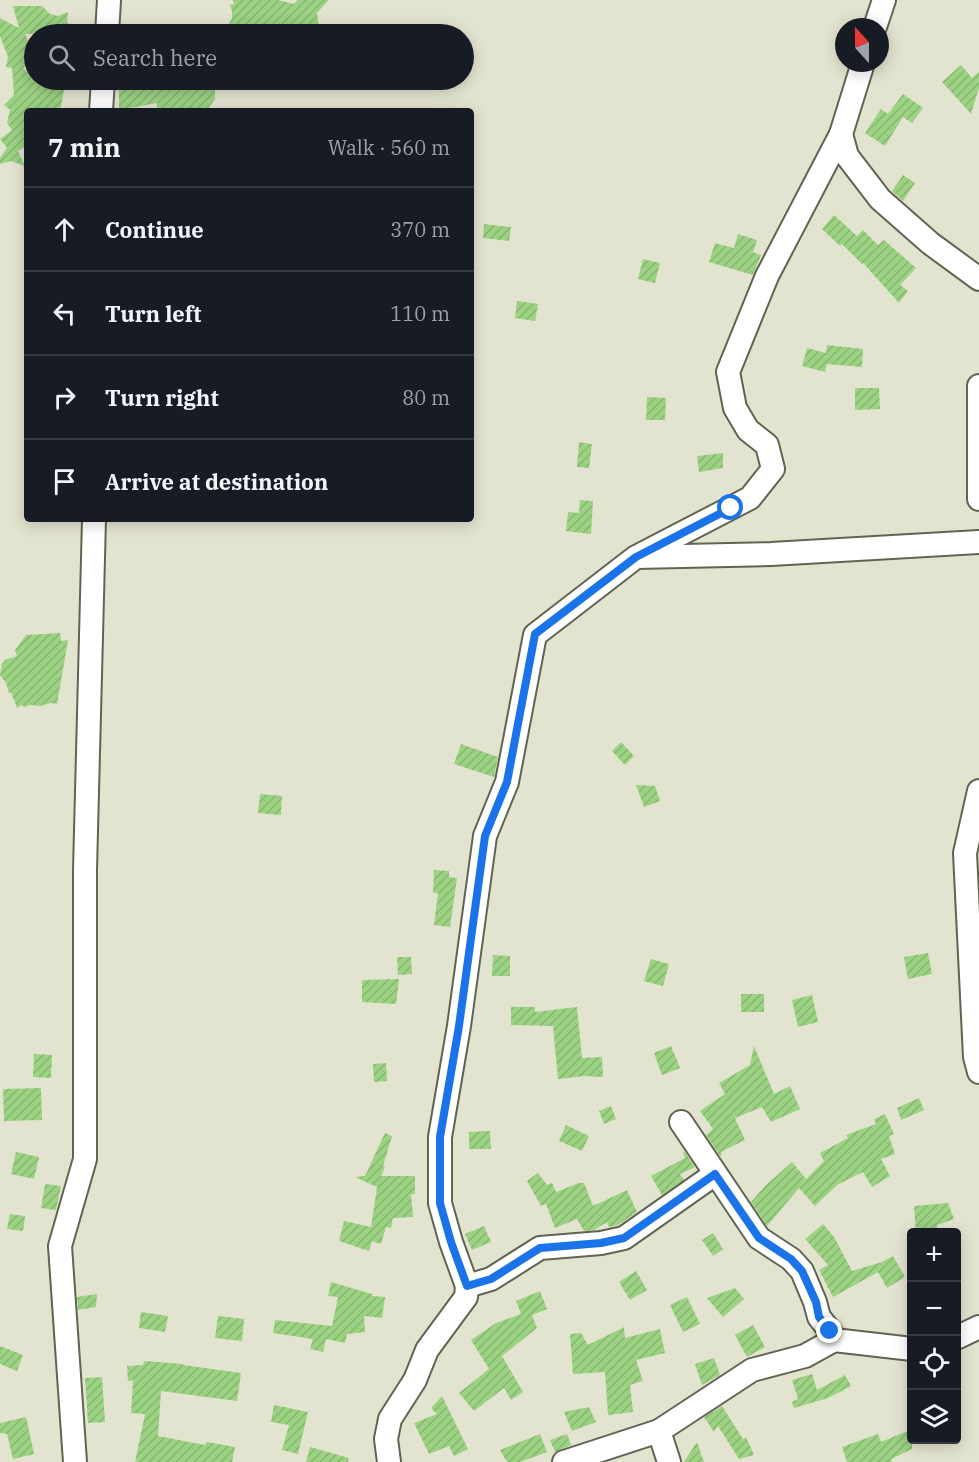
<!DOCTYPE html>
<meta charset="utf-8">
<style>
body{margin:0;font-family:"IBM Plex Serif",serif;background:#242831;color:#f1f3f6}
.controls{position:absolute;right:18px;bottom:18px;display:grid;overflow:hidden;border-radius:6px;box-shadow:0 3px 15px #0003}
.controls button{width:54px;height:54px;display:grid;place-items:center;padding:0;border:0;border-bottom:2px solid #363941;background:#171b24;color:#f1f3f6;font:30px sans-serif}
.compass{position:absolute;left:835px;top:18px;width:54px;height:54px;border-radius:50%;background:#171b24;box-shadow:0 3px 15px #0003;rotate:339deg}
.stop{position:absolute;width:18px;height:18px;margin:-14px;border:4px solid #1a73e8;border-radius:50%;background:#fff}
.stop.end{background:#1a73e8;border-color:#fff;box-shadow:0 2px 6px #0008}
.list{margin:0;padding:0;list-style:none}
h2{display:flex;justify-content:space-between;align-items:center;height:78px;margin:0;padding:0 24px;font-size:26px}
h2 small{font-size:20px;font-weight:400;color:#9ea1a6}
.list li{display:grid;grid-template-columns:39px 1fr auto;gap:18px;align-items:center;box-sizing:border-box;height:84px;padding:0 24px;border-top:2px solid #363941}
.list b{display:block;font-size:22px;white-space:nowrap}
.list em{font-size:20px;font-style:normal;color:#9ea1a6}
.icon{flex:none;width:33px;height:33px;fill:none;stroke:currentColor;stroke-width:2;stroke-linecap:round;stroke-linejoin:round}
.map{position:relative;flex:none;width:979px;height:1462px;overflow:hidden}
.search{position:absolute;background:#171b24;box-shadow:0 3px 15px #0003;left:24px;top:24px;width:450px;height:66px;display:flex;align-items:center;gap:15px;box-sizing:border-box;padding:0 21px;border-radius:33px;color:#9ea1a6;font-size:22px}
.panel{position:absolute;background:#171b24;box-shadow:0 3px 15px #0003;left:24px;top:108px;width:450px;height:414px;border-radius:6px}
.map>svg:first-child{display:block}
.building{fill:url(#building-hatch)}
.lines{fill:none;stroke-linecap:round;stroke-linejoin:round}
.minor-casing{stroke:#626352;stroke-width:26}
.minor{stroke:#fff;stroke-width:22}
.route{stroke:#1a73e8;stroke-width:8}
</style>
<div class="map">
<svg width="979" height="1462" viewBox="0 0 979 1462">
<defs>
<pattern id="building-hatch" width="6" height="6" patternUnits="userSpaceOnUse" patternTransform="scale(1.5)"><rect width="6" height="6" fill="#9cd383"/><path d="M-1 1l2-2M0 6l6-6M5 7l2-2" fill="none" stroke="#87b571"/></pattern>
</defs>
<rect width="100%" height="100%" fill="#e3e4d0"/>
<g class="building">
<path d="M233,0H278L294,4L298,0H329L317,13L319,28L318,34H224L232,18V11L230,5L234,4Z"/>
<path d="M13,6H42L50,14L58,16L68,12L67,23L90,34H25L34,54V59L23,68L38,82L66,81L60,111H27V145L18,151L25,166L11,161L0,164V158L7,148L0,139L12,130L7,123L10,110L4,105L14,95L12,68L6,67L8,57L0,36V18L19,28Z"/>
<path d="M961,65L972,78L979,72V88L971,114L942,82Z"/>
<path d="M132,80H221L215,89V99L206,111H157V103L119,110V81H131Z"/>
<path d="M903,94L923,108L912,123L903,117L885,146L865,133L881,109L888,114Z"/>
<path d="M903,175L915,183L903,201L892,191Z"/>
<path d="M834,215L857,236L863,230L878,245L884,240L916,268L900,285L908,291L899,303L863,263L862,264L842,244L840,246L822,229Z"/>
<path d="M484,224L511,227L509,241L483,238Z"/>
<path d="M738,234L757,240L753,252L761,255L753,275L709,262L715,243L734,248Z"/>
<path d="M643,259L660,263L655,283L638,279Z"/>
<path d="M517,301L538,304L535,321L515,318Z"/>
<path d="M827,345L863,349L862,367L827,364L825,372L802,366L807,348L826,353Z"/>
<path d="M855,388H879L880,409L855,410Z"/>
<path d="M647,397L666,398L665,420H646Z"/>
<path d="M579,442L592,444L589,468L577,467Z"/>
<path d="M723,453V468L699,472L697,456Z"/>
<path d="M580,500L593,501L591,534L566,531L568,512L579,513Z"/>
<path d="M60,633L61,641L68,640L57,704L51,703L40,706L29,705L26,707L21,705L17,708L11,692L9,693L6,683L0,675L2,664L5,660L17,656L15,650L26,635Z"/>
<path d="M621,742L634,756L625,765L612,751Z"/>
<path d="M461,744L498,757L494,777L454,764Z"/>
<path d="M636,785L655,786L660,801L644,807Z"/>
<path d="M260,794L282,796L281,815L258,813Z"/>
<path d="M434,870L449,871V877L457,878L450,927L434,925L438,893H433Z"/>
<path d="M928,953L932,974L908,979L904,957Z"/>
<path d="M493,955L510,956V976H492Z"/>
<path d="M397,957H411L412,974L398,975Z"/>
<path d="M651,959L669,964L663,986L644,981Z"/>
<path d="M399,979L396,1004L362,1002V980Z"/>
<rect x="741" y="994" width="23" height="18"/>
<path d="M812,995L818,1022L798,1027L792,1000Z"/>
<path d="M511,1007H535V1012L577,1007L582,1058L602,1057L603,1077L585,1076L558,1079L553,1026L511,1025Z"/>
<path d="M671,1046L680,1068L662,1075L654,1053Z"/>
<path d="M754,1046L774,1094L790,1086L800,1109L771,1122L762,1107L735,1118L745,1140L721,1152L722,1155L720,1156L706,1135L713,1129L700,1111L725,1094L719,1083L750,1065Z"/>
<path d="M34,1054L52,1055L51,1078L33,1077Z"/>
<path d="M386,1063L387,1081L374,1082L373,1064Z"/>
<path d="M41,1088L42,1120L4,1121L3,1089Z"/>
<path d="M919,1098L924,1110L901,1120L897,1108Z"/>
<path d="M611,1106L616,1119L604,1124L599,1111Z"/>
<path d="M885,1114L894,1134L889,1136L895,1154L881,1159L890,1176L872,1187L863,1172L837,1185L815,1206L799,1188L767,1226L751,1202L765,1186L792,1162L806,1179L824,1161L820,1153L848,1138L846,1135L876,1124L874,1119Z"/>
<path d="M566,1125L589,1136L582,1151L559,1141Z"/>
<path d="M490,1131L491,1149H469V1132Z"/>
<path d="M385,1133L392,1136L383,1166L385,1167L381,1176H415V1194H411L413,1217L393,1218L391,1228L386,1227L381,1244L372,1241L369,1251L339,1241L344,1221L371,1227L377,1187L355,1177L365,1176Z"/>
<path d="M16,1152L39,1157L34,1179L11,1174Z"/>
<path d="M685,1152L695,1167L680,1174L684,1180L662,1195L651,1176L685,1158L683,1153Z"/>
<path d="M538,1173L547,1185L552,1183L556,1192L579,1183H584L593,1206L627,1190L637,1212L618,1225L609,1227L607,1222L594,1230L584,1231L577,1219L555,1228L546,1204L541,1206L527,1181Z"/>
<path d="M45,1184L61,1186L56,1210L41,1208Z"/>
<path d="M948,1203L954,1219L937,1225L938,1233H916L914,1206Z"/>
<path d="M10,1214L25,1216L23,1231L7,1229Z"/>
<path d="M823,1224L834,1237L852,1271L882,1262L893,1256L905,1277L887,1288L878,1272L833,1297L819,1270L828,1265L805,1239Z"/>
<path d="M484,1226L491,1242L472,1250L465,1234Z"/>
<path d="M713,1233L723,1249L713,1256L702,1240Z"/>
<path d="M636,1271L647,1290L630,1300L619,1282Z"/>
<path d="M331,1282L372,1294V1296L385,1297L382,1318L364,1316L365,1332L347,1334L345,1343L326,1339L323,1352L310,1349L313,1339L273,1333L275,1320L332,1326L338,1297L328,1296Z"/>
<path d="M735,1288L744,1299L723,1317L707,1298Z"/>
<path d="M540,1291L547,1309L532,1315L537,1328L502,1356L523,1392L511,1400L504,1388L474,1411L459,1393L489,1369L471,1340L496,1323L521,1314L516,1301Z"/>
<path d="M97,1294L96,1307L78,1310L77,1297Z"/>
<path d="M687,1297L700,1324L683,1332L670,1305Z"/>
<path d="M141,1312L168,1316L165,1332L139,1328Z"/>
<path d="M218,1316L244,1319L242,1341L215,1338Z"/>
<path d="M753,1325L765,1347L747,1357L735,1335Z"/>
<path d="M624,1327L625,1338L660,1329L665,1353L636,1360L643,1381L630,1385L633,1412L608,1415L605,1372L573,1374L570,1334L581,1333L588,1345Z"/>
<path d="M0,1346L23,1355L17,1371L0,1364Z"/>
<path d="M714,1358L720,1375L702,1385L695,1364Z"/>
<path d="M144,1361L183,1364V1365L241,1373L237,1401L161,1391L158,1436L205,1445L207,1442L235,1447L232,1462H135L145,1414L131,1413L133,1380L128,1381L127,1366L143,1365Z"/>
<path d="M812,1374L817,1390L845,1375L851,1386L828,1398L794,1408L792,1402L798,1399L792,1380Z"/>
<path d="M102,1377L105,1422L88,1423L85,1378Z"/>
<path d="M442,1396L468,1449L454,1456L449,1446L429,1454L414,1423L437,1414L431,1408Z"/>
<path d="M274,1405L308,1412L298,1454L282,1450L289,1425L271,1422Z"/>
<path d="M722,1406L743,1439L746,1437L754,1455L739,1459L718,1426L714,1432L704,1417Z"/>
<path d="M589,1407L596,1422L572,1431L564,1412Z"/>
<path d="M26,1417L34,1454L13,1459L7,1434L0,1433V1423Z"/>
<path d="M912,1429V1449L891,1459L892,1462H847L842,1447L878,1434L881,1442Z"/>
<path d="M540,1434L547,1452L520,1462H507L500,1450Z"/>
<path d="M567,1434L571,1445L555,1452L550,1440Z"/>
<path d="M697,1442L704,1462H684Z"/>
<path d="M310,1447L349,1458L348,1462H306Z"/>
</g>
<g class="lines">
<defs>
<g id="minor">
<path d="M875,27L884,0"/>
<path d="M107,34L109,0"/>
<path d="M863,63L841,134L847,156L880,199L930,243L979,279"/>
<path d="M101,111L103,80"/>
<path d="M979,386V499"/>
<path d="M640,555L750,498L773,469L767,445L748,430L735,408L728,372L767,276L841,134"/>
<path d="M979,791L965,853L975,1057L979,1072"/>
<path d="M467,1286L451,1242L440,1203V1137L459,1026L485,836L507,782L535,635L636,557L771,554L979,542"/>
<path d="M956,1338L979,1327"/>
<path d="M834,1340L912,1349"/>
<path d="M659,1431L752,1370L805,1356L834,1340L830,1331L819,1317L815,1302L802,1271L791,1259L759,1238L681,1122"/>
<path d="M75,1462L60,1246L85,1159V870L94,519"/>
<path d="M389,1462L386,1439L390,1419L415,1380L427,1350L466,1297L467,1286L491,1279L540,1248L601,1243L624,1238L715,1174"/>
<path d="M564,1462L659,1431L669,1462"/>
</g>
</defs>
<use href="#minor" class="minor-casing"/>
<use href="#minor" class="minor"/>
</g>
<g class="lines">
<path class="route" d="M731,508L636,557L535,634L507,782L485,836L459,1026L440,1137V1203L451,1242L467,1286L491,1279L540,1248L601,1243L624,1238L715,1174L759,1238L791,1259L802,1271L816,1302L819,1317L830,1331"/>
</g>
</svg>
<div class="controls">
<button>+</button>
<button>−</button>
<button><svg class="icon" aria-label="locate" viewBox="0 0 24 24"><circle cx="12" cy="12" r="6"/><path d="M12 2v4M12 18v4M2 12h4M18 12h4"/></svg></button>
<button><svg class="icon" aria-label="layers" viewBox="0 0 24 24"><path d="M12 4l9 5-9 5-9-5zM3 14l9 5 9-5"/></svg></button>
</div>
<svg class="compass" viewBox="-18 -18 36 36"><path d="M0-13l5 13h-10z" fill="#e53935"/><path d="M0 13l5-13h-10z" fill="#9ea1a6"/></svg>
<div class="stop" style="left:731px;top:508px"></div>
<div class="stop end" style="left:830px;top:1331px"></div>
<div class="search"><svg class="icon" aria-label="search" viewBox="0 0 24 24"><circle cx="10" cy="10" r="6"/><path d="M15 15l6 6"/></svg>Search here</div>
<section class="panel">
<h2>7 min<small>Walk · 560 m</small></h2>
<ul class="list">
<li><svg class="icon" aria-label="ahead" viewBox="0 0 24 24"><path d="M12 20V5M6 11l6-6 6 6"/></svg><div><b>Continue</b></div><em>370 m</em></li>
<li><svg class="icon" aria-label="left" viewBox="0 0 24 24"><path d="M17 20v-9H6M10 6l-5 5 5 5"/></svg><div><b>Turn left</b></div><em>110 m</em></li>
<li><svg class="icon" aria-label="right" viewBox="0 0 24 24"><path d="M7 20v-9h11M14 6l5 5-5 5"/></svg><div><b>Turn right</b></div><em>80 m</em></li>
<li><svg class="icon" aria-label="arrive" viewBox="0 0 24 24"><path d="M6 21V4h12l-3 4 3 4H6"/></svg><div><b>Arrive at destination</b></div></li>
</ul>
</section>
</div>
